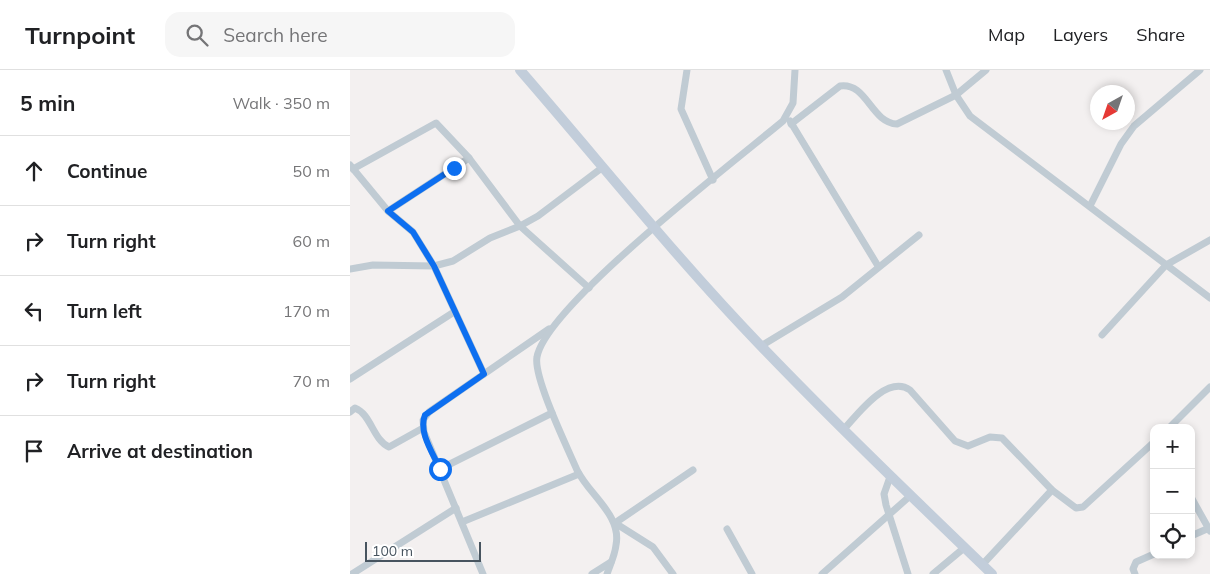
<!DOCTYPE html>
<meta charset="utf-8">
<style>
body{margin:0;font-family:Mulish,sans-serif;background:#f6f6f6;color:#202124}
.controls{position:absolute;right:15px;bottom:15px;display:grid;overflow:hidden;border-radius:10px;box-shadow:0 2px 8px #0003}
.controls button{width:45px;height:45px;display:grid;place-items:center;padding:0;border:0;border-bottom:1px solid #e0e0e0;background:#fff;color:#202124;font:25px sans-serif}
.compass{position:absolute;left:740px;top:15px;width:45px;height:45px;border-radius:50%;background:#fff;box-shadow:0 2px 8px #0003;rotate:220deg}
.scale{position:absolute;left:15px;bottom:12px;width:116px;box-sizing:border-box;padding-left:5px;border:2px solid #47545f;border-top:0;font-size:14px;line-height:18px;white-space:nowrap;color:#47545f;-webkit-text-stroke:4px #fff;paint-order:stroke}
.stop{position:absolute;width:15px;height:15px;margin:-11px;border:4px solid #0d6ff0;border-radius:50%;background:#fff}
.stop.end{background:#0d6ff0;border-color:#fff;box-shadow:0 1px 5px #0008}
.list{margin:0;padding:0;list-style:none}
h2{display:flex;justify-content:space-between;align-items:center;height:65px;margin:0;padding:0 20px;font-size:21px}
h2 small{font-size:16px;font-weight:400;color:#757577}
.list li{display:grid;grid-template-columns:32px 1fr auto;gap:15px;align-items:center;box-sizing:border-box;height:70px;padding:0 20px;border-top:1px solid #e0e0e0}
.list b{display:block;font-size:19px;white-space:nowrap}
.list em{font-size:16px;font-style:normal;color:#757577}
.icon{flex:none;width:28px;height:28px;fill:none;stroke:currentColor;stroke-width:2;stroke-linecap:round;stroke-linejoin:round}
.map{position:relative;flex:none;width:860px;height:504px;overflow:hidden}
header{display:flex;align-items:center;gap:30px;box-sizing:border-box;height:70px;padding:0 25px;background:#fff;border-bottom:1px solid #e0e0e0}
header strong{font-size:24px}
nav{display:flex;gap:28px;margin-inline-start:auto;font-size:18px}
.search{width:350px;height:45px;background:#f6f6f6;display:flex;align-items:center;gap:12px;box-sizing:border-box;padding:0 18px;border-radius:15px;color:#757577;font-size:19px}
main{display:flex}
aside{flex:1;background:#fff}
.map>svg:first-child{display:block}
.lines{fill:none;stroke-linecap:round;stroke-linejoin:round}
.street{stroke:#c0cbd3;stroke-width:7}
.secondary{stroke:#c2cdda;stroke-width:10}
.route{stroke:#0d6ff0;stroke-width:6}
</style>
<header>
<strong>Turnpoint</strong>
<div class="search"><svg class="icon" aria-label="search" viewBox="0 0 24 24"><circle cx="10" cy="10" r="6"/><path d="M15 15l6 6"/></svg>Search here</div>
<nav><a>Map</a><a>Layers</a><a>Share</a></nav>
</header>
<main>
<aside>
<h2>5 min<small>Walk · 350 m</small></h2>
<ul class="list">
<li><svg class="icon" aria-label="ahead" viewBox="0 0 24 24"><path d="M12 20V5M6 11l6-6 6 6"/></svg><div><b>Continue</b></div><em>50 m</em></li>
<li><svg class="icon" aria-label="right" viewBox="0 0 24 24"><path d="M7 20v-9h11M14 6l5 5-5 5"/></svg><div><b>Turn right</b></div><em>60 m</em></li>
<li><svg class="icon" aria-label="left" viewBox="0 0 24 24"><path d="M17 20v-9H6M10 6l-5 5 5 5"/></svg><div><b>Turn left</b></div><em>170 m</em></li>
<li><svg class="icon" aria-label="right" viewBox="0 0 24 24"><path d="M7 20v-9h11M14 6l5 5-5 5"/></svg><div><b>Turn right</b></div><em>70 m</em></li>
<li><svg class="icon" aria-label="arrive" viewBox="0 0 24 24"><path d="M6 21V4h12l-3 4 3 4H6"/></svg><div><b>Arrive at destination</b></div></li>
</ul>
</aside>
<div class="map">
<svg width="860" height="504" viewBox="0 0 860 504">
<rect width="100%" height="100%" fill="#f3f0f0"/>
<g class="lines">
<g class="street">
<path d="M337,0L331,39L363,110"/>
<path d="M596,0L606,25L620,46L860,228"/>
<path d="M440,51L528,196"/>
<path d="M441,54L490,16C517,12 521,53 547,54L606,25L636,0"/>
<path d="M0,95L38,141L63,162L84,196L134,304"/>
<path d="M3,99L86,53L119,88"/>
<path d="M740,136L771,74L784,56L850,0"/>
<path d="M38,141L119,88L170,156L239,218"/>
<path d="M0,199L23,195L84,196L103,191L140,168L170,156L188,146L253,97"/>
<path d="M752,265L816,195L860,170"/>
<path d="M411,276L492,227L569,165"/>
<path d="M0,309L104,242"/>
<path d="M0,342L5,338C21,344 23,370 39,377L73,358"/>
<path d="M819,358L860,317"/>
<path d="M494,359C508,344 537,304 560,320L605,371L618,376L640,367L652,368L702,420L726,438L733,437L804,372"/>
<path d="M90,399L202,343"/>
<path d="M540,407L534,424L536,435L558,504"/>
<path d="M841,427L860,461"/>
<path d="M112,452L229,404"/>
<path d="M377,459L402,504"/>
<path d="M841,466L859,458"/>
<path d="M632,495L702,420"/>
<path d="M2,504L106,438"/>
<path d="M133,504L74,362L73,350L79,342L199,259"/>
<path d="M242,504L261,492"/>
<path d="M257,504C260,495 265,485 266,475C272,445 239,425 227,400C218,379 183,307 187,287C196,236 385,91 433,51L443,33L445,0"/>
<path d="M323,504L303,477L265,453L343,400"/>
<path d="M472,504L560,426"/>
<path d="M583,504L614,478"/>
<path d="M785,504L783,499L786,492L804,484"/>
</g>
<path class="secondary" d="M170,0C250,92 326,188 411,276C486,354 564,429 642,504"/>
</g>
<g class="lines">
<path class="route" d="M90,399C83,383 68,362 75,345L134,304L84,196L63,162L38,141L104,98"/>
</g>
</svg>
<div class="controls">
<button>+</button>
<button>−</button>
<button><svg class="icon" aria-label="locate" viewBox="0 0 24 24"><circle cx="12" cy="12" r="6"/><path d="M12 2v4M12 18v4M2 12h4M18 12h4"/></svg></button>
</div>
<svg class="compass" viewBox="-18 -18 36 36"><path d="M0-13l5 13h-10z" fill="#e53935"/><path d="M0 13l5-13h-10z" fill="#757577"/></svg>
<div class="scale">100 m</div>
<div class="stop" style="left:90px;top:399px"></div>
<div class="stop end" style="left:104px;top:98px"></div>
</div>
</main>
